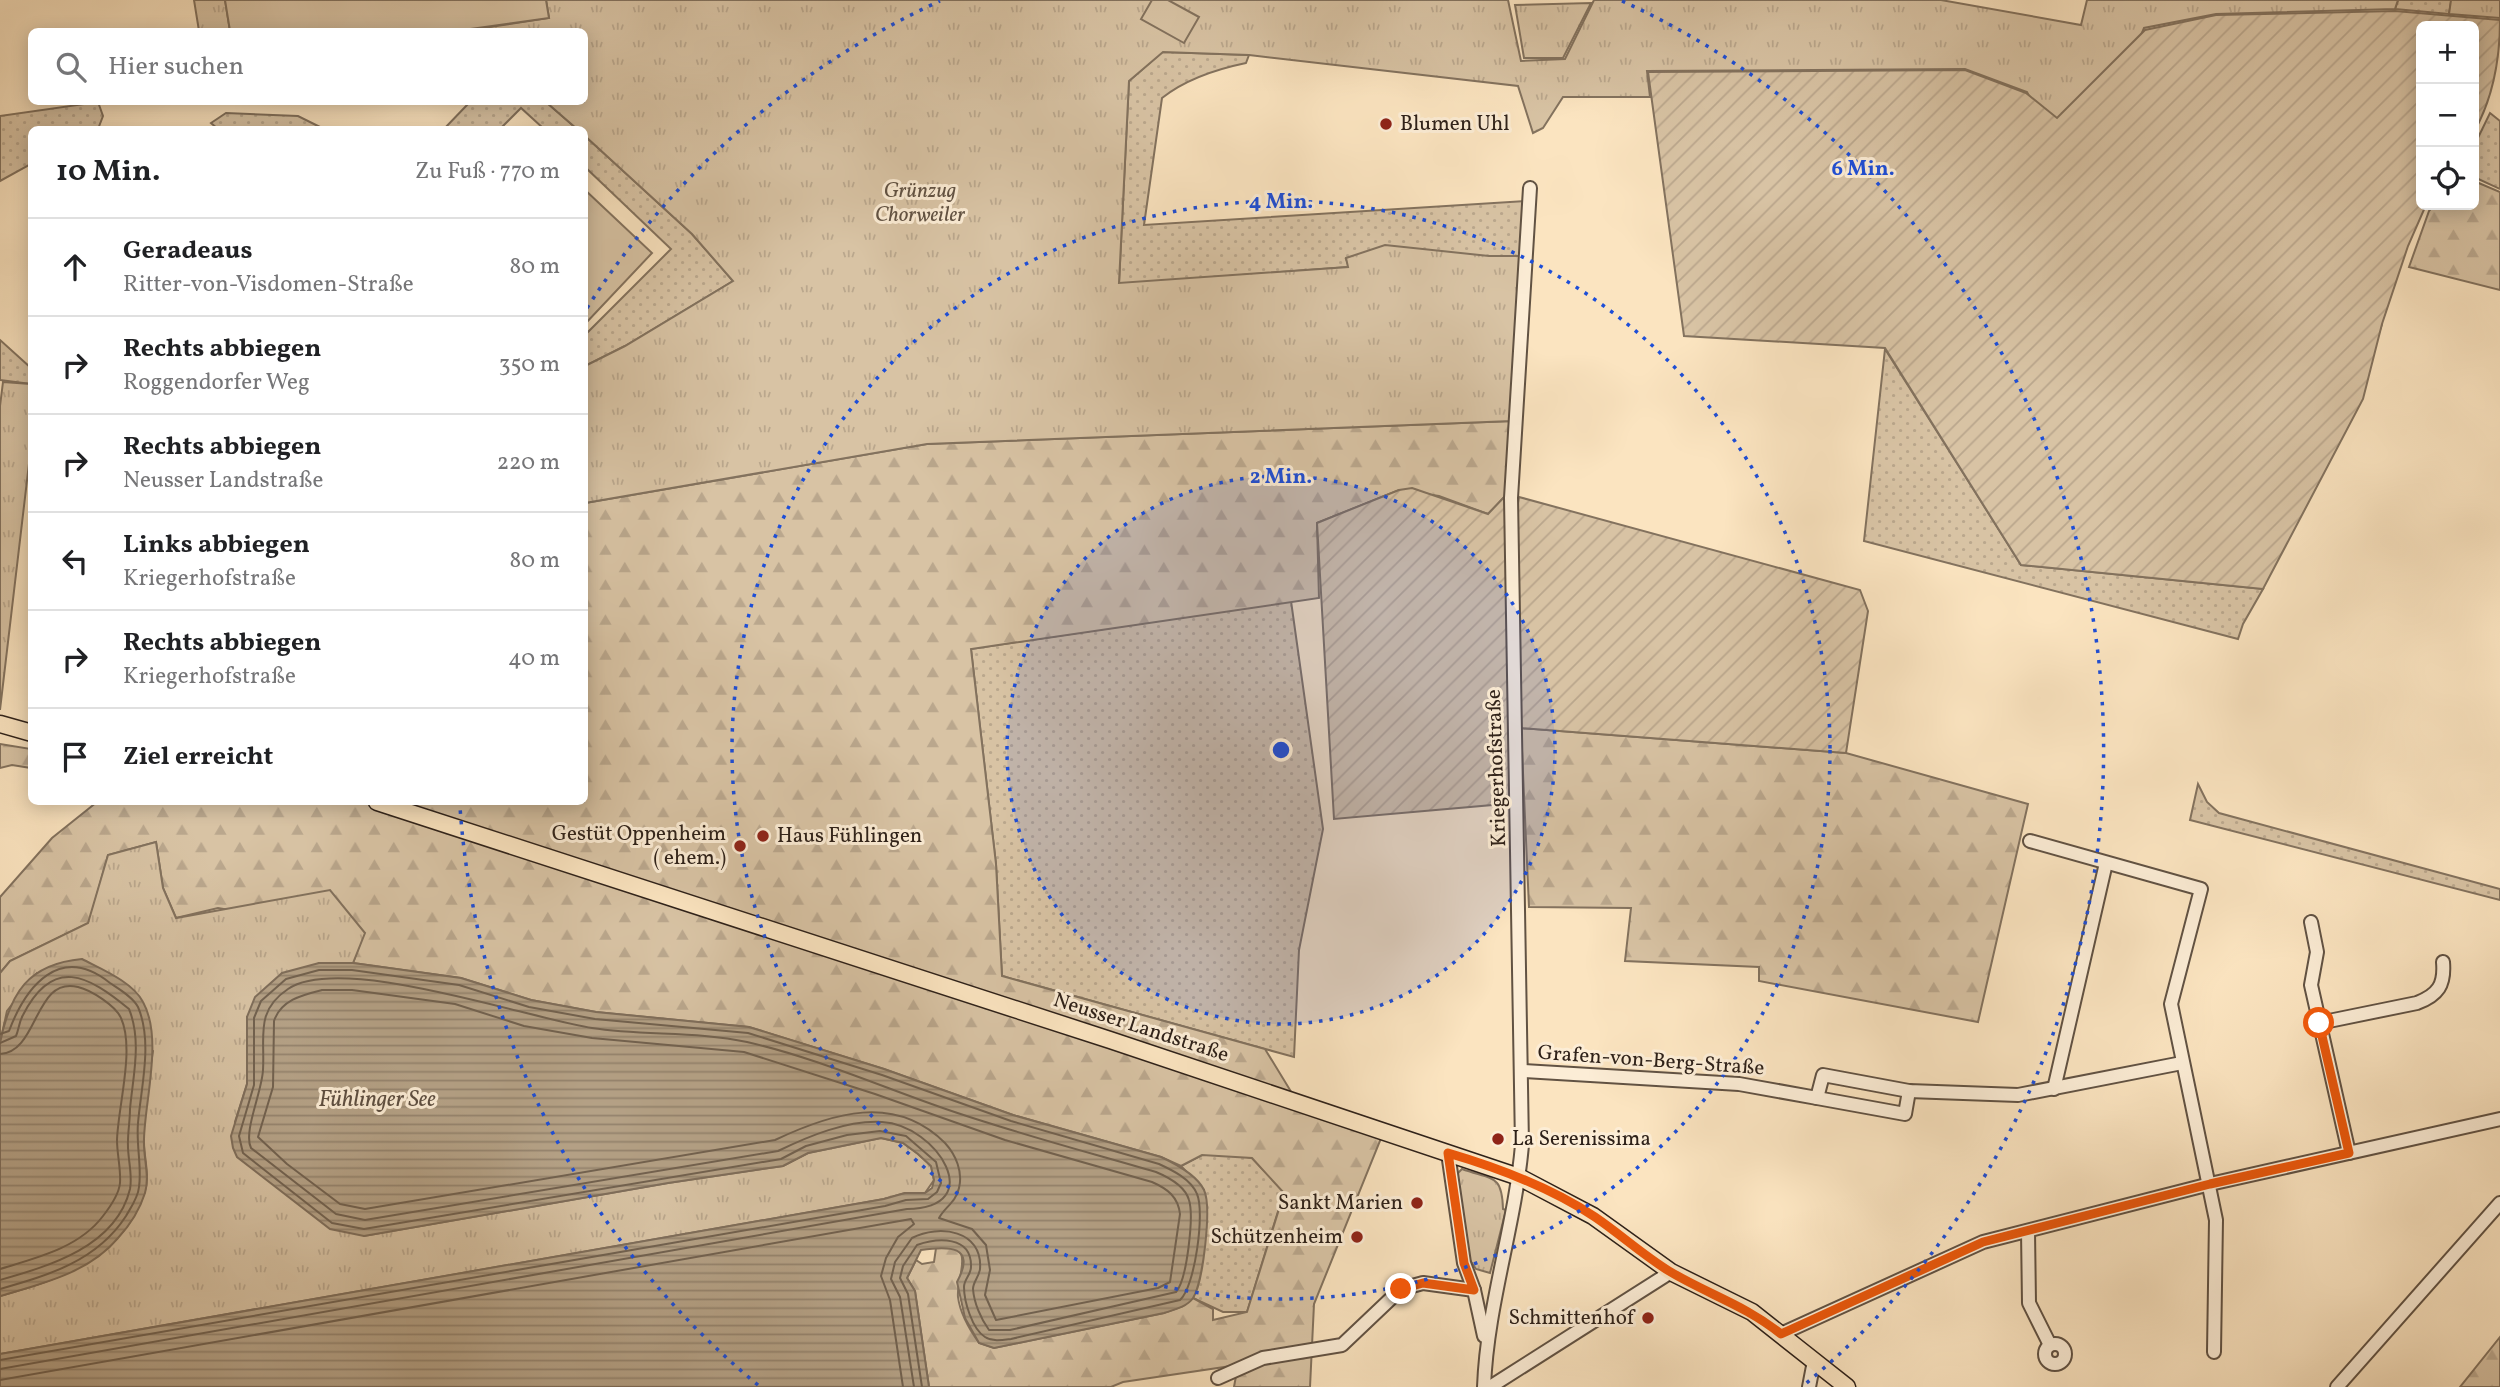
<!DOCTYPE html>
<html lang="de">
<meta charset="utf-8">
<style>
body{margin:0;font-family:Vollkorn,serif;background:#f2f2f2;color:#202124}
.controls{position:absolute;right:21px;top:21px;display:grid;overflow:hidden;border-radius:10px;box-shadow:0 4px 18px #0003}
.controls button{width:63px;height:63px;display:grid;place-items:center;padding:0;border:0;border-bottom:2px solid #e0e0e0;background:#fff;color:#202124;font:35px sans-serif}
.stop{position:absolute;width:21px;height:21px;margin:-16px;border:5px solid #ea580c;border-radius:50%;background:#fff}
.stop.end{background:#ea580c;border-color:#fff;box-shadow:0 2px 7px #0008}
.list{margin:0;padding:0;list-style:none}
h2{display:flex;justify-content:space-between;align-items:center;height:91px;margin:0;padding:0 28px;font-size:30px}
h2 small{font-size:23px;font-weight:400;color:#757577}
.list li{display:grid;grid-template-columns:46px 1fr auto;gap:21px;align-items:center;box-sizing:border-box;height:98px;padding:0 28px;border-top:2px solid #e0e0e0}
.list b{display:block;font-size:26px;white-space:nowrap}
.list p{margin:0;font-size:23px;white-space:nowrap;color:#757577}
.list em{font-size:23px;font-style:normal;color:#757577}
.icon{flex:none;width:38px;height:38px;fill:none;stroke:currentColor;stroke-width:2;stroke-linecap:round;stroke-linejoin:round}
.map{position:relative;flex:none;width:2500px;height:1387px;overflow:hidden}
.search{position:absolute;background:#fff;box-shadow:0 4px 18px #0003;left:28px;top:28px;width:560px;height:77px;display:flex;align-items:center;gap:18px;box-sizing:border-box;padding:0 24px;border-radius:10px;color:#757577;font-size:26px}
.panel{position:absolute;background:#fff;box-shadow:0 4px 18px #0003;left:28px;top:126px;width:560px;height:679px;border-radius:10px}
.map>svg:first-child{display:block}
.grass{fill:url(#grass-dots);stroke:#83725e;stroke-width:2}
.forest{fill:url(#forest-firs);stroke:#83725e;stroke-width:2}
.park{fill:url(#park-tufts);stroke:#83725e;stroke-width:2}
.garden{fill:url(#garden-furrows);stroke:#83725e;stroke-width:2}
.pitch{fill:#d8c3a4;stroke:#83725e;stroke-width:2}
.water{fill:url(#water-rules);stroke:#7f6e5b;stroke-width:2}
.lines{fill:none;stroke-linecap:round;stroke-linejoin:round}
.shore{stroke:#726250;stroke-width:2}
.minor-casing{stroke:#615243;stroke-width:16}
.major-casing{stroke:#2e2119;stroke-width:19}
.minor{stroke:#fcedd6;stroke-width:12}
.major{stroke:#fbe4c0;stroke-width:16}
.route{stroke:#ea580c;stroke-width:9}
.ring{fill:none;stroke:#1d4ed8;stroke-width:3.5;stroke-dasharray:3.5 7}
.poi-dot{fill:#8f2418;stroke:#fcedd6;stroke-width:2.5}
.labels{text-anchor:middle;dominant-baseline:central;stroke-width:6;stroke-linejoin:round;paint-order:stroke}
.poi-label{font-size:21px;fill:#2e2119;stroke:#fcedd6;text-anchor:end}
.park-label{font-size:21px;font-style:italic;fill:#615243;stroke:#fcedd6}
.street-label{font-size:21px;fill:#2e2119;stroke:#fcedd6}
.water-label{font-size:23px;font-style:italic;fill:#5d4e40;stroke:#fcedd6}
.centre{fill:#1d4ed8;stroke:#fcedd6;stroke-width:3.5}
.ring-label{font-size:21px;text-anchor:middle;font-weight:bold;fill:#1d4ed8;stroke:#fcedd6;stroke-width:6;stroke-linejoin:round;paint-order:stroke}
</style>
<div class="map">
<svg width="2500" height="1387" viewBox="0 0 2500 1387">
<defs>
<pattern id="grass-dots" width="8" height="8" patternUnits="userSpaceOnUse" patternTransform="scale(1.75)"><rect width="8" height="8" fill="#d8c3a4"/><path d="M2 2h.1M6 6h.1" fill="none" stroke="#baa78d" stroke-width="1.8" stroke-linecap="round"/></pattern>
<pattern id="forest-firs" width="22" height="20" patternUnits="userSpaceOnUse" patternTransform="scale(1.75)"><rect width="22" height="20" fill="#d8c3a4"/><path d="M5 1l3.5 6h-7zM16 11l3.5 6h-7z" fill="#baa78d"/></pattern>
<pattern id="park-tufts" width="24" height="20" patternUnits="userSpaceOnUse" patternTransform="scale(1.75)"><rect width="24" height="20" fill="#d8c3a4"/><path d="M3 7l-1-3M5 7V3M7 7l1-3M15 17l-1-3M17 17v-4M19 17l1-3" fill="none" stroke="#baa78d"/></pattern>
<pattern id="garden-furrows" width="10" height="10" patternUnits="userSpaceOnUse" patternTransform="scale(1.75)"><rect width="10" height="10" fill="#d8c3a4"/><path d="M-1 1l2-2M0 10L10 0M9 11l2-2" fill="none" stroke="#baa78d"/></pattern>
<pattern id="water-rules" width="6" height="5" patternUnits="userSpaceOnUse" patternTransform="scale(1.75)"><rect width="6" height="5" fill="#b5a287"/><path d="M0 2.5h6" fill="none" stroke="#94846e"/></pattern>
</defs>
<rect width="100%" height="100%" fill="#fbe4c0"/>
<filter id="stains"><feTurbulence type="fractalNoise" baseFrequency=".00286" numOctaves="4"/><feColorMatrix values="0 0 0 0 .2 0 0 0 0 .09 0 0 0 0 .02 0 0 0 .5 -.17"/></filter>
<radialGradient id="worn" r=".72"><stop offset=".6" stop-color="#630" stop-opacity="0"/><stop offset="1" stop-color="#630" stop-opacity=".3"/></radialGradient>
<g class="grass">
<path d="M2398,0H2472L2451,2L2449,14L2395,9Z"/>
<path d="M1162,52L1249,55L1246,63C1217,69 1186,79 1162,98L1144,225L1527,201L1523,256L1346,259L1349,267L1119,284L1129,81Z"/>
<path d="M98,102L103,116L98,129L32,130L31,164L0,181V116Z"/>
<path d="M479,102H546L577,129H544L521,108L500,129L443,130L468,104Z"/>
<path d="M226,113L298,116L324,129H218L211,123Z"/>
<path d="M2490,113L2500,121V189L2474,177V146Z"/>
<path d="M585,136L692,234L733,281L625,346L585,366L584,336L671,249L585,167Z"/>
<path d="M0,340L31,368V384L0,380Z"/>
<path d="M1885,349L2021,565L2263,589L2243,624L2238,639L1864,541Z"/>
<path d="M1291,601L1323,829L1299,950L1294,1057L1002,976L996,864L971,649Z"/>
<path d="M2198,784L2207,802L2219,813L2500,889V900L2190,820Z"/>
<path d="M1230,1154L1252,1158L1284,1192L1247,1312H1223L1193,1298L1200,1276L1204,1190L1181,1166L1202,1155Z"/>
</g>
<g class="forest">
<path d="M2474,181L2500,192V290L2409,267L2429,211L2434,205H2474Z"/>
<path d="M1512,421L1509,492L1488,514L1439,496L1399,490L1317,523L1319,598L971,649L996,864L1002,976L1265,1049L1301,1108L1384,1131L1314,1304L1310,1387H1234L1238,1365L1123,1382L1111,1387H929L915,1291L907,1278L916,1260L922,1264L934,1262L936,1248C979,1241 956,1275 958,1297C960,1313 969,1329 979,1343L994,1348L1164,1313L1183,1306L1193,1298L1213,1309V1320L1247,1312L1284,1193L1252,1158L1202,1155L1181,1166L1161,1157L1013,1115L884,1069L749,1027L596,1012L531,1000L461,978L353,963L364,933L218,908L176,918L163,888L156,842L108,855L89,923L10,961L0,973V897L52,838L97,802H584L585,503L927,444Z"/>
<path d="M1521,728L1846,753L2028,804L1978,1022L1759,981V967L1625,961L1631,908L1529,907Z"/>
<path d="M0,744L31,749V768L12,765L0,768Z"/>
<path d="M2500,1337V1387H2460Z"/>
</g>
<g class="park">
<path d="M194,0H225L230,31H199Z"/>
<path d="M546,0H1508L1521,61L1565,59L1594,0H1941L2081,25L2087,0H2398L2395,9L2216,14L2144,28L2108,114L2382,324L2375,345L2056,148L2027,92L1965,69L1647,71L1650,97H1563L1543,128L1533,133L1518,86L1249,55L1163,52L1129,81L1119,283L1348,267L1346,258L1385,245L1489,256H1523L1512,421L927,444L585,503V366L625,346L733,281L692,234L585,136L584,130L577,129L546,102H584V32H456L549,18Z"/>
<path d="M2451,0H2500V18L2449,14Z"/>
<path d="M1591,3L1563,58H1524L1515,5Z"/>
<path d="M3,382L31,384L32,438L0,710V406Z"/>
<path d="M156,842L163,888L176,918L330,890L365,933L353,963H319L247,1017V1084L235,1122L364,1236L668,1183L783,1166L808,1153L881,1138L903,1143L918,1154L931,1166L934,1180L925,1193H905L884,1199L0,1354V1296C62,1279 123,1258 145,1191C150,1177 144,1157 144,1143C143,1113 148,1081 153,1051L37,973L7,1011L0,1043V973L10,961L88,923L108,855Z"/>
<path d="M1462,1169C1493,1180 1502,1174 1503,1209L1506,1210L1490,1273L1476,1269L1468,1257L1457,1174Z"/>
</g>
<g class="garden">
<path d="M2395,11L2500,20C2500,59 2493,98 2474,132V26H2421V205H2426L2408,246L2382,324L2363,399L2263,589L2021,565L1885,348L1684,336L1648,72L1965,70L2026,93L2057,118L2145,30L2216,15Z"/>
<path d="M1412,488L1488,514L1509,492L1515,803L1334,819L1317,523L1399,490Z"/>
<path d="M1519,497L1860,590L1868,611L1846,753L1521,728L1516,515Z"/>
</g>
<g class="pitch">
<path d="M225,0H546L549,18L456,31H230Z"/>
<path d="M1152,0H1168L1199,17L1184,43L1141,19Z"/>
<path d="M584,189L652,253L585,324H584Z"/>
</g>
<g class="water">
<path d="M82,959C101,969 133,982 143,1002C163,1038 145,1099 144,1139C143,1157 150,1176 145,1193C140,1209 130,1225 118,1238C89,1273 41,1284 0,1296V1043C10,993 28,964 82,959Z"/>
<path d="M319,963H353L461,978L531,1000L596,1012L749,1027L884,1069L1013,1115L1161,1157C1176,1164 1197,1175 1204,1190C1212,1207 1203,1283 1193,1298C1187,1307 1173,1310 1164,1313L994,1348L979,1343L965,1318L957,1282C977,1245 948,1246 921,1250L907,1278L915,1291L929,1387H0V1354L884,1199L905,1193H925L932,1188L934,1180L931,1166L918,1154L903,1143L881,1138L808,1153L783,1166L668,1183L364,1236L330,1229L237,1157L233,1148L231,1136L247,1084V1017L255,997L282,973Z"/>
</g>
<g class="lines">
<g class="shore">
<path d="M322,990H352L455,1004L524,1026L592,1038L744,1052L875,1094L1005,1140L1152,1182C1168,1189 1178,1197 1180,1214L1170,1282L1158,1288L996,1320L985,1295L990,1270L986,1245L972,1229L939,1218C945,1207 956,1202 959,1188C963,1172 956,1155 945,1143C895,1093 832,1113 775,1140L365,1209L340,1204L287,1164L258,1137L273,1087L274,1021C281,1000 302,995 322,990Z"/>
<path d="M0,1034L9,1031C26,986 60,943 110,983C119,989 133,997 138,1007C153,1042 141,1087 138,1123C136,1145 142,1167 139,1187C138,1198 131,1207 126,1216C97,1261 49,1275 0,1289"/>
<path d="M0,1043L16,1036C19,1029 19,1022 23,1015C53,956 88,975 129,1009C142,1041 133,1076 130,1109C130,1120 128,1131 128,1141C127,1157 133,1174 130,1189C116,1247 49,1266 0,1280"/>
<path d="M0,1054C39,1052 34,976 78,987C91,990 116,1006 121,1018C135,1049 118,1106 117,1140C117,1154 121,1169 120,1183C119,1195 110,1207 103,1216C79,1248 36,1258 0,1269"/>
<path d="M0,1360L885,1206L906,1200L928,1199L937,1192L941,1183L936,1162L906,1136L880,1131L847,1135L806,1146L781,1159L364,1229L332,1223L243,1153L239,1136L254,1085V1018L261,1001L286,979L319,970H352L459,985L529,1007L595,1019L748,1033L882,1075L1011,1121L1159,1164C1172,1170 1191,1179 1197,1194C1205,1212 1195,1287 1180,1300L1011,1339C1003,1340 993,1342 985,1337C972,1329 964,1301 964,1287C964,1279 971,1275 971,1267C972,1235 937,1238 917,1245L903,1266L900,1278L908,1294L922,1387"/>
<path d="M0,1369L907,1209C989,1208 937,1125 882,1122C847,1120 809,1136 778,1151L365,1220L336,1214L251,1148C243,1132 262,1092 263,1070C265,1036 255,1011 288,989C341,953 527,1018 592,1028C643,1036 697,1031 747,1042C813,1057 877,1085 940,1107C1011,1132 1084,1151 1156,1172C1168,1177 1185,1186 1189,1200C1194,1216 1187,1280 1176,1292L1010,1330H989C981,1319 974,1303 973,1289C973,1282 979,1277 980,1269C983,1230 939,1224 912,1238L895,1262L891,1279L900,1297L914,1387"/>
<path d="M0,1380L911,1219L914,1224L898,1237L886,1258L881,1276L890,1300L903,1387"/>
</g>
<defs>
<g id="minor">
<path d="M2030,841L2201,889L2171,1004L2216,1220L2214,1352"/>
<path d="M2311,922L2317,952L2311,985L2349,1153"/>
<path d="M2319,1023L2417,1003C2438,995 2445,985 2443,962"/>
<path d="M1523,1071L1739,1084L1817,1098L1823,1075L1909,1091L2018,1095L2182,1063"/>
<path d="M2054,1089L2106,863"/>
<path d="M1817,1098L1905,1114L1909,1091"/>
<path d="M1448,1153L1464,1263L1474,1290L1484,1336"/>
<path d="M2028,1231L2029,1303L2050,1345"/>
<path d="M1781,1334L1983,1242L2210,1184L2500,1119"/>
<circle cx="2055" cy="1354" r="10"/>
<path d="M1218,1378L1263,1358L1342,1345L1401,1289L1423,1283L1474,1290"/>
<path d="M1484,1387C1487,1305 1515,1226 1522,1145L1511,498L1530,188"/>
<path d="M1490,1387L1671,1272"/>
<path d="M1809,1387L1814,1361"/>
<path d="M2337,1387L2500,1203"/>
</g>
<g id="major">
<path d="M0,724L32,733"/>
<path d="M377,802L1110,1040L1519,1177L1593,1216L1671,1272L1752,1312L1847,1387"/>
</g>
</defs>
<use href="#minor" class="minor-casing"/>
<use href="#major" class="major-casing"/>
<use href="#minor" class="minor"/>
<use href="#major" class="major"/>
</g>
<g class="lines">
<path class="route" d="M1401,1289L1423,1283L1474,1290L1464,1263L1448,1153C1499,1168 1550,1187 1595,1217C1620,1234 1643,1255 1669,1271C1707,1294 1745,1305 1781,1334L1983,1242L2210,1184L2349,1153L2319,1023"/>
</g>
<circle cx="1281" cy="750" r="274" fill="#1d4ed8" fill-opacity=".12"/>
<g class="ring">
<circle cx="1281" cy="750" r="274"/>
<circle cx="1281" cy="750" r="549"/>
<path d="M758 1385A823 823 0 0 1 460 807M587 308A823 823 0 0 1 940 1M1622 1A823 823 0 0 1 1804 1385"/>
</g>
<g class="poi-dot">
<circle cx="1386" cy="124" r="7"/>
<circle cx="763" cy="836" r="7"/>
<circle cx="740" cy="846" r="7"/>
<circle cx="1498" cy="1139" r="7"/>
<circle cx="1417" cy="1203" r="7"/>
<circle cx="1357" cy="1237" r="7"/>
<circle cx="1648" cy="1318" r="7"/>
</g>
<g class="labels">
<g class="poi-label">
<text x="1400" y="124" text-anchor="start">Blumen Uhl</text>
<text x="726" y="834">Gestüt Oppenheim<tspan x="726" dy="24">( ehem.)</tspan></text>
<text x="777" y="836" text-anchor="start">Haus Fühlingen</text>
<text x="1512" y="1139" text-anchor="start">La Serenissima</text>
<text x="1403" y="1203">Sankt Marien</text>
<text x="1343" y="1237">Schützenheim</text>
<text x="1634" y="1318">Schmittenhof</text>
</g>
<g class="park-label">
<text x="920" y="191">Grünzug<tspan x="920" dy="24">Chorweiler</tspan></text>
</g>
<g class="street-label">
<text transform="translate(1497 768) rotate(-92)">Kriegerhofstraße</text>
<text transform="translate(1141 1028) rotate(18)">Neusser Landstraße</text>
<text transform="translate(1651 1061) rotate(4)">Grafen-von-Berg-Straße</text>
</g>
<g class="water-label">
<text x="377" y="1100">Fühlinger See</text>
</g>
</g>
<circle cx="1281" cy="750" r="10" class="centre"/>
<g class="ring-label">
<text x="1863" y="175">6 Min.</text>
<text x="1281" y="208">4 Min.</text>
<text x="1281" y="483">2 Min.</text>
</g>
<rect width="100%" height="100%" filter="url(#stains)"/>
<rect width="100%" height="100%" fill="url(#worn)"/>
</svg>
<div class="controls">
<button>+</button>
<button>−</button>
<button><svg class="icon" aria-label="locate" viewBox="0 0 24 24"><circle cx="12" cy="12" r="6"/><path d="M12 2v4M12 18v4M2 12h4M18 12h4"/></svg></button>
</div>
<div class="stop" style="left:2319px;top:1023px"></div>
<div class="stop end" style="left:1401px;top:1289px"></div>
<div class="search"><svg class="icon" aria-label="search" viewBox="0 0 24 24"><circle cx="10" cy="10" r="6"/><path d="M15 15l6 6"/></svg>Hier suchen</div>
<section class="panel">
<h2>10 Min.<small>Zu Fuß · 770 m</small></h2>
<ul class="list">
<li><svg class="icon" aria-label="ahead" viewBox="0 0 24 24"><path d="M12 20V5M6 11l6-6 6 6"/></svg><div><b>Geradeaus</b><p>Ritter-von-Visdomen-Straße</p></div><em>80 m</em></li>
<li><svg class="icon" aria-label="right" viewBox="0 0 24 24"><path d="M7 20v-9h11M14 6l5 5-5 5"/></svg><div><b>Rechts abbiegen</b><p>Roggendorfer Weg</p></div><em>350 m</em></li>
<li><svg class="icon" aria-label="right" viewBox="0 0 24 24"><path d="M7 20v-9h11M14 6l5 5-5 5"/></svg><div><b>Rechts abbiegen</b><p>Neusser Landstraße</p></div><em>220 m</em></li>
<li><svg class="icon" aria-label="left" viewBox="0 0 24 24"><path d="M17 20v-9H6M10 6l-5 5 5 5"/></svg><div><b>Links abbiegen</b><p>Kriegerhofstraße</p></div><em>80 m</em></li>
<li><svg class="icon" aria-label="right" viewBox="0 0 24 24"><path d="M7 20v-9h11M14 6l5 5-5 5"/></svg><div><b>Rechts abbiegen</b><p>Kriegerhofstraße</p></div><em>40 m</em></li>
<li><svg class="icon" aria-label="arrive" viewBox="0 0 24 24"><path d="M6 21V4h12l-3 4 3 4H6"/></svg><div><b>Ziel erreicht</b></div></li>
</ul>
</section>
</div>
